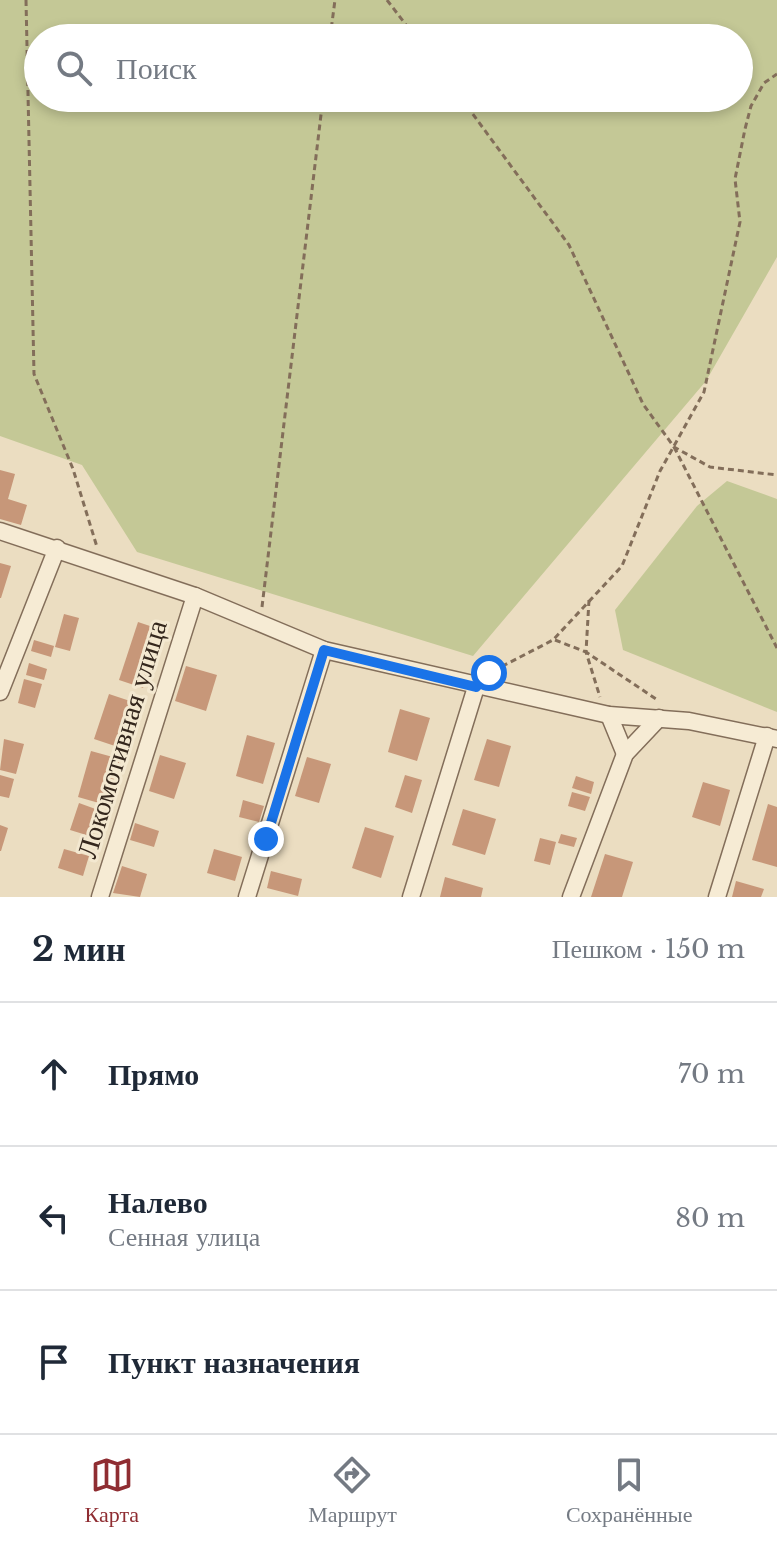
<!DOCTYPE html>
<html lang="ru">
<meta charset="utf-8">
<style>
body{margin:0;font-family:"Libre Baskerville",serif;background:#f2f2f3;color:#1f2937}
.stop{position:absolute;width:24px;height:24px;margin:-18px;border:6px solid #1a73e8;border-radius:50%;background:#fff}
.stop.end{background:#1a73e8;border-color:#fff;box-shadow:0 2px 8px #0008}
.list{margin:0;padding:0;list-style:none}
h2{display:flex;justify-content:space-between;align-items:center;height:104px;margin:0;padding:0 32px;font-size:34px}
h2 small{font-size:26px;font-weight:400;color:#747a83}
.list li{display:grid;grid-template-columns:52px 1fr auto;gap:24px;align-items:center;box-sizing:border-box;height:144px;padding:0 32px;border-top:2px solid #e0e1e3}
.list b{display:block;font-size:30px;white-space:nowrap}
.list p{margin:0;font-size:26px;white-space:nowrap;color:#747a83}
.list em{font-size:26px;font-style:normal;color:#747a83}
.icon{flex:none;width:44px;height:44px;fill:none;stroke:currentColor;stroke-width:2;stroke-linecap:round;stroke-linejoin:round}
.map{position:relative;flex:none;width:777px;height:897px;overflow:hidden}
.search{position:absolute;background:#fff;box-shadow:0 4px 12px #0003;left:24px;right:24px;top:24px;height:88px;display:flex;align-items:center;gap:20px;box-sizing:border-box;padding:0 28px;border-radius:44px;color:#747a83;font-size:30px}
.sheet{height:536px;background:#fff}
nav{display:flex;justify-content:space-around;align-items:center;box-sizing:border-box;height:112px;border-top:2px solid #e0e1e3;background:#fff;font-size:22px;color:#747a83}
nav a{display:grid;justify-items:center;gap:4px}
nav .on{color:#8f2d32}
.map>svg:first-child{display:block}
.green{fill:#c4c896;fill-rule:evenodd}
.building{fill:#c79779}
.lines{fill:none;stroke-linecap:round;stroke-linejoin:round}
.minor-casing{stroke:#836e5a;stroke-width:19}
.path{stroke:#836e5a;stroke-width:3;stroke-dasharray:6 4;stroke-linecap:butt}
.minor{stroke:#f6ebd4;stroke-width:16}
.route{stroke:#1a73e8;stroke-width:10}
.labels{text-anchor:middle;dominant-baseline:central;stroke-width:6;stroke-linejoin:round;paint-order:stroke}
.street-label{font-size:28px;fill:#34271d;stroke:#f3e8d0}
</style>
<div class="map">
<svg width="777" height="897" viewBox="0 0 777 897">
<rect width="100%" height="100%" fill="#ebddc1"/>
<g class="green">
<path d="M0,0H777V257L706,381L473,656L137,552L82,465L0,436ZM38,38H739V98H38Z"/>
<path d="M727,481L777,499V712L623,650L615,610L697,506Z"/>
</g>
<g class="building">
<path d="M0,470L15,474L8,499L27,505L21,525L0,519Z"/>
<path d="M0,563L11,566L1,598H0Z"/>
<path d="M64,614L79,618L70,651L55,647Z"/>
<path d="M138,622L162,630L143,688L119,680Z"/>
<path d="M34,640L54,646L51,657L31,651Z"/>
<path d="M29,663L47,669L44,680L26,675Z"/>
<path d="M186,666L217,675L206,711L175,701Z"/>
<path d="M24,679L42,684L35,708L18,703Z"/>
<path d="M109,694L136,703L121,748L94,739Z"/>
<path d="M400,709L430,718L417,761L388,752Z"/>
<path d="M247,735L275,743L263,784L236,776Z"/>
<path d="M4,739L24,744L16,774L0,770Z"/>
<path d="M487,739L511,746L499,787L474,780Z"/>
<path d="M91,751L120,759L106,805L78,797Z"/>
<path d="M160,755L186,763L174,799L149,791Z"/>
<path d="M307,757L331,764L319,803L295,796Z"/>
<path d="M0,775L14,779L9,798L0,796Z"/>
<path d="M405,775L422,780L412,813L395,807Z"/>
<path d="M576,776L594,782L591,794L572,788Z"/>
<path d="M703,782L730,790L720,826L692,817Z"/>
<path d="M572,792L590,797L585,811L568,806Z"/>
<path d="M243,800L264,806L259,822L239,817Z"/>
<path d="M79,803L101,811L93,837L70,830Z"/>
<path d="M768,804L777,807V867L752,860Z"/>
<path d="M463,809L496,819L485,855L452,845Z"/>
<path d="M135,823L159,831L154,847L130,840Z"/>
<path d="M0,825L8,828L1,851H0Z"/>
<path d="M365,827L394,836L381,878L352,868Z"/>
<path d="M561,834L577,838L574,847L558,843Z"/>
<path d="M540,838L556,842L550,865L534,861Z"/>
<path d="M64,849L89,856L83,876L58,868Z"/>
<path d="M214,849L242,857L235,881L207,873Z"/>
<path d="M605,854L633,862L622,897H591Z"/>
<path d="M122,866L147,874L140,897L113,893Z"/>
<path d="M271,871L302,879L298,896L267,888Z"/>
<path d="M445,877L483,888L481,897H440Z"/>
<path d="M736,881L764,889L761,897H732Z"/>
</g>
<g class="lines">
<defs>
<g id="minor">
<path d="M0,531L195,596L324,650L609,715L689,721L777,739"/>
<path d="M0,692L57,548"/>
<path d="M609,715L625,754"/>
<path d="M100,897L195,596"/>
<path d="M247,897L324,650"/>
<path d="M411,897L476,687"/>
<path d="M571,897L625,754L659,718"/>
<path d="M717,897L767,736"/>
</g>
</defs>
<use href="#minor" class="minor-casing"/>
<g class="path">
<path d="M26,0L34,374L73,469L97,547"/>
<path d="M387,0L416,38"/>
<path d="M330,38L335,0"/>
<path d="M461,98L569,245L643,404L674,447L710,467L777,475"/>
<path d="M674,447L777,648"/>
<path d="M589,600L586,652L659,701"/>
<path d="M262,607L323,98"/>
<path d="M555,640L586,652L600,697"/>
<path d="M493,671L553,640L622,566L660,471L704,392L740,222L735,179L745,129L751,106L764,83L777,74"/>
</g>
<use href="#minor" class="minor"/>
</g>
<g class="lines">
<path class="route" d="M266,839L324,650L476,687L489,673"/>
</g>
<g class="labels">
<g class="street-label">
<text transform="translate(122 739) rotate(-73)">Локомотивная улица</text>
</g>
</g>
</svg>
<div class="stop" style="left:489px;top:673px"></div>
<div class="stop end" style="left:266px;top:839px"></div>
<div class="search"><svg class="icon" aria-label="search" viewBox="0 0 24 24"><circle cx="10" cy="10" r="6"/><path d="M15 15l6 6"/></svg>Поиск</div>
</div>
<section class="sheet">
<h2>2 мин<small>Пешком · 150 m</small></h2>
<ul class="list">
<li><svg class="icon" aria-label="ahead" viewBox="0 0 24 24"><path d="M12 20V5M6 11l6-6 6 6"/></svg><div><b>Прямо</b></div><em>70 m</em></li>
<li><svg class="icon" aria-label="left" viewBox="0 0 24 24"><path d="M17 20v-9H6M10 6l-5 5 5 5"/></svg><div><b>Налево</b><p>Сенная улица</p></div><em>80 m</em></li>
<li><svg class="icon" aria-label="arrive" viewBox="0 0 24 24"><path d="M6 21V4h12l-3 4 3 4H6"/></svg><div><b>Пункт назначения</b></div></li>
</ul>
</section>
<nav>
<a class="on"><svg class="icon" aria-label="map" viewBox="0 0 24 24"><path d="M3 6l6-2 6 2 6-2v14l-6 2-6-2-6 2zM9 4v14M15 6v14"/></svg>Карта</a>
<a><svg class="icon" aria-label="directions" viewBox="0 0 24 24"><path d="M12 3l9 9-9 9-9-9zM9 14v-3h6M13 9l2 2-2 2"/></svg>Маршрут</a>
<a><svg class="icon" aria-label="saved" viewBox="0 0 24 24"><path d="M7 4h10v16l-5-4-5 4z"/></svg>Сохранённые</a>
</nav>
